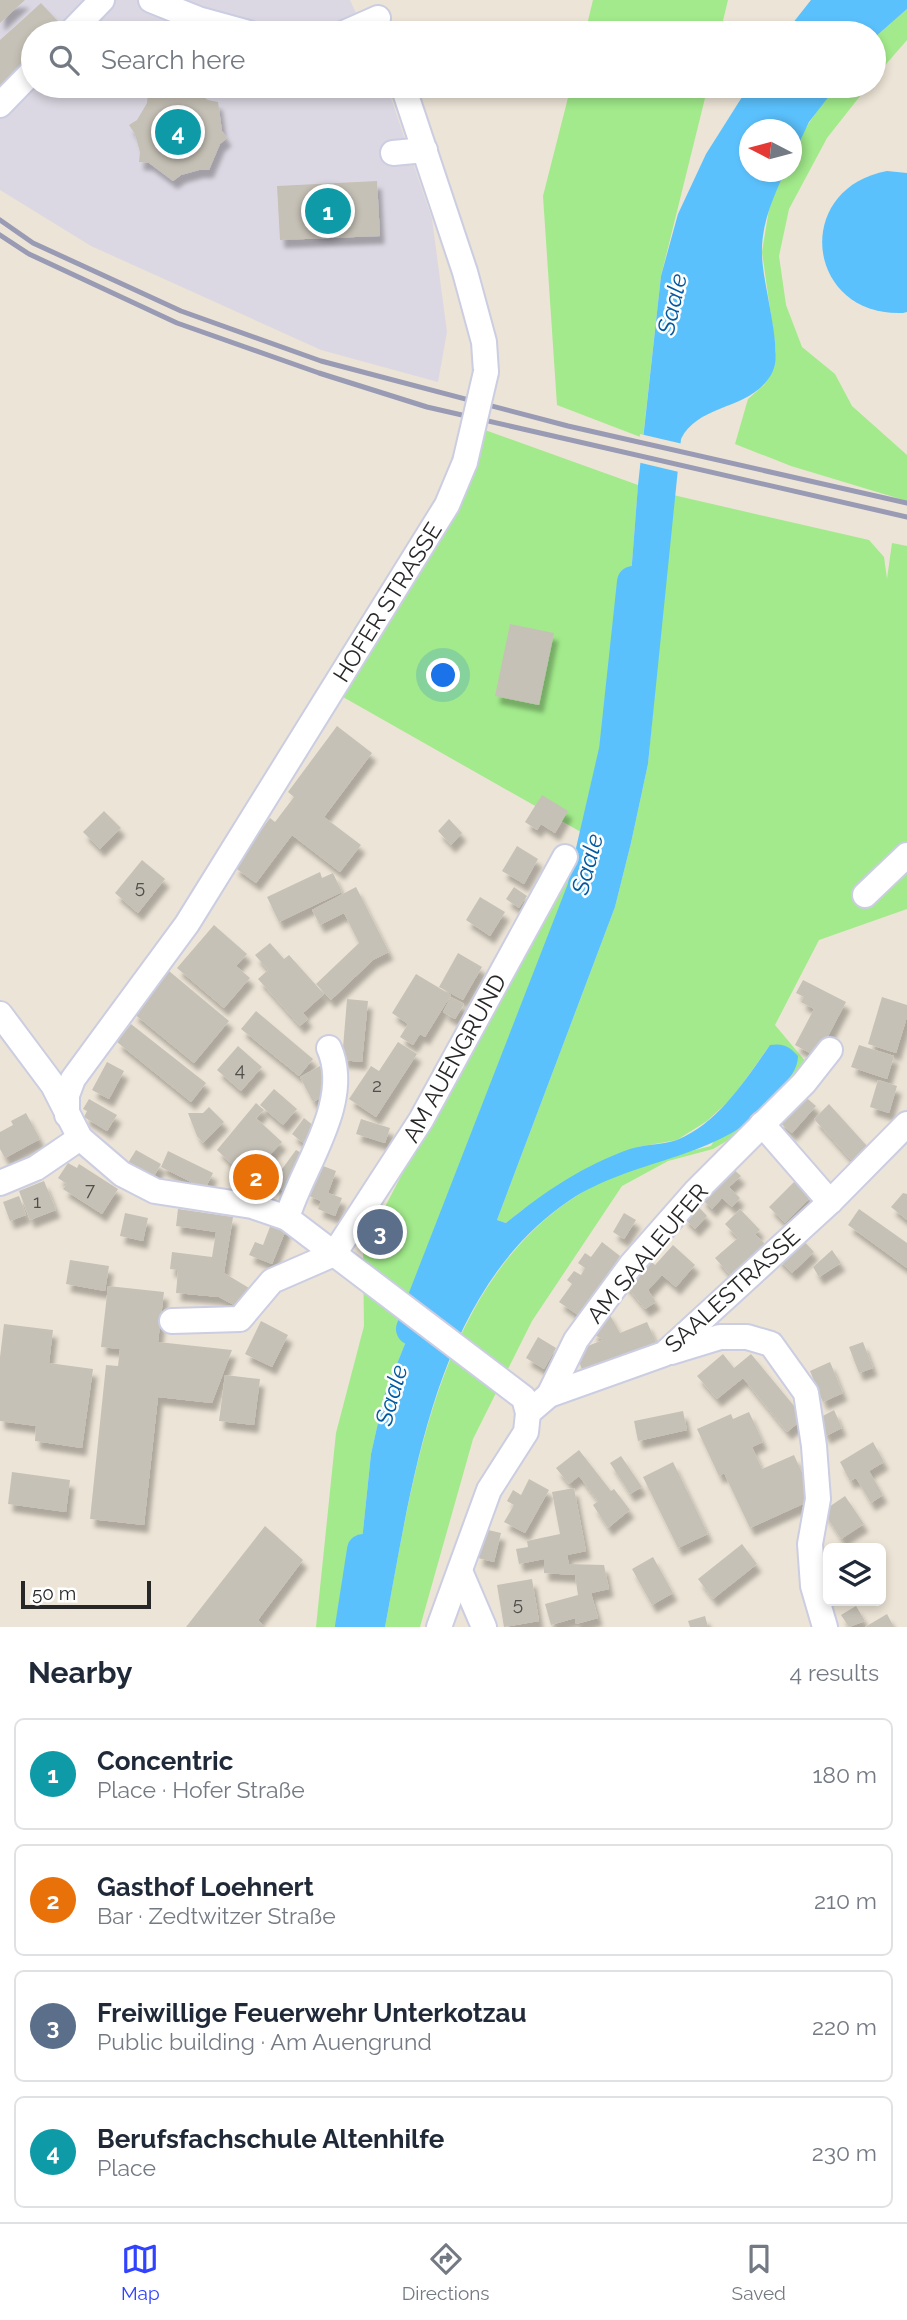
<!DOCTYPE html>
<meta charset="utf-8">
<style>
body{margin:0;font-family:Raleway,sans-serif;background:#f6f6f7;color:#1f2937}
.controls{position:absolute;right:21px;bottom:21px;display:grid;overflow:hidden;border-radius:10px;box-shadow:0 4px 10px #0003}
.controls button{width:63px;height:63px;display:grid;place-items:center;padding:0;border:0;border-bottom:2px solid #e0e1e3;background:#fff;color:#1f2937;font:35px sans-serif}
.compass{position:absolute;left:739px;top:119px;width:63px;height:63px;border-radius:50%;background:#fff;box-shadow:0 4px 10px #0003;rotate:276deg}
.scale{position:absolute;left:21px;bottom:18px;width:130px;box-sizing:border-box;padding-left:7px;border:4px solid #272727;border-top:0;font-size:19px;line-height:24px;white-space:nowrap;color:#272727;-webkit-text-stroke:5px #fff;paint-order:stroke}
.you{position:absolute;left:444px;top:676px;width:24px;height:24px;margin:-18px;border:5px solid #fff;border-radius:50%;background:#1a73e8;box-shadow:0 0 0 10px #1a73e833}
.badge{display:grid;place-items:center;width:46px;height:46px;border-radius:50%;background:#3042ff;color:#fff;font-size:23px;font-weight:700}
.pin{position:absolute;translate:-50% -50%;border:4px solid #fff;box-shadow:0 2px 7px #0006}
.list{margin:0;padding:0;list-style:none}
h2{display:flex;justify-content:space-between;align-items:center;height:91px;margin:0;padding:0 28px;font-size:30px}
h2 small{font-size:23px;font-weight:400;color:#747a83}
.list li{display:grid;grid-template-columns:46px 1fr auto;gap:21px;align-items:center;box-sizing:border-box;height:112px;margin:0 14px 14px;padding:0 14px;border:2px solid #e0e1e3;border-radius:10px}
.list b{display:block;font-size:26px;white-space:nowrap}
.list p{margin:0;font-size:23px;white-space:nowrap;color:#747a83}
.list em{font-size:23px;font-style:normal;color:#747a83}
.icon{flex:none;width:38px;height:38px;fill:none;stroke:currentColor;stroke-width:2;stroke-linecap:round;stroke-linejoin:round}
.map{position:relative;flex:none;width:907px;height:1627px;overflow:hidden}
.search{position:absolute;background:#fff;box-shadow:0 4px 10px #0003;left:21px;right:21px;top:21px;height:77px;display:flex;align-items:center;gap:18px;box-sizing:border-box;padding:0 24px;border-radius:38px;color:#747a83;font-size:26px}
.sheet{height:595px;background:#fff}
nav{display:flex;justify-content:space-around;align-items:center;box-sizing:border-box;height:98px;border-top:2px solid #e0e1e3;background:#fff;font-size:19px;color:#747a83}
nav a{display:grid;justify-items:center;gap:4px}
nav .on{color:#3042ff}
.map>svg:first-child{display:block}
.industrial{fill:#dcd8e3}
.green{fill:#a2ea8b}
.water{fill:#5bc1fc}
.pier{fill:#ece4d6}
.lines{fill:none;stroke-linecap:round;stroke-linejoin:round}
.river{stroke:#5bc1fc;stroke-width:32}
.building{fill:#c6c1b6;filter:url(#shadow)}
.minor-casing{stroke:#cbcde2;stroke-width:28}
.minor{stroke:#fff;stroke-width:24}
.rail{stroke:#999ab4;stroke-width:5}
.minor-bridge-casing{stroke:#cbcde2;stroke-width:28;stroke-linecap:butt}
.minor-bridge{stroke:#fff;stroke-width:24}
.labels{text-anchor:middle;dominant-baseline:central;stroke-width:5;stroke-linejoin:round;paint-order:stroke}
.number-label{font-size:19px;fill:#4f4e4b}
.street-label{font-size:23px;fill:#272727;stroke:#fff}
.water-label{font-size:24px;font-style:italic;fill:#005aa2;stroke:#fff}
</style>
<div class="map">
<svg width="907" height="1627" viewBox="0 0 907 1627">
<defs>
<filter id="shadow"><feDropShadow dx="4.5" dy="8" stdDeviation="2" flood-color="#0004"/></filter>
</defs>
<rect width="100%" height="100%" fill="#ece4d6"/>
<path class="industrial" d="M0,0H350L365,33H33V86H387L432,219L447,332L438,382L321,350L91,246L0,190Z"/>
<g class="green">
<path d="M593,0H728L720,33H585Z"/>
<path d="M907,9V40L874,78V38Z"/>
<path d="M571,86H708L661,276L643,438L557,405L543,196Z"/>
<path d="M837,86H868L827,138L789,209L779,256L786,305L802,347L835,374L852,406L907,455V501L791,466L735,444L748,399L764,385L774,369L776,351L762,252L770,203L785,172H792C792,139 818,110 837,86Z"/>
<path d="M482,429L638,485L617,757L600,844L579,912L384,1396L371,1454L353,1627H316L336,1433L364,1326L363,1249L481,1023L588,836L336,693Z"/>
<path d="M673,495L869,540L884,557L887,579L892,543L907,546V909L819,940L775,1025L806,1062L774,1104L747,1129L713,1149L668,1161L622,1186L532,1321L473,1439L420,1627H385C416,1462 442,1253 615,1175C645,1162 679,1154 711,1146L770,1045L733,1097L707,1121L677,1140L638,1147L522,1210L506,1223L497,1220L615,907L631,843L648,764Z"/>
</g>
<g class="water">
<path d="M811,0H907V9L874,38V33H785Z"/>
<path d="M749,86H837L809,122L792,158V130H750V172H785C773,197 761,225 762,254C762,282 783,350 773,371C754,411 699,402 681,439L648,764L631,843L615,907L497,1220L506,1223C544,1192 584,1165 630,1149C645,1144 663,1145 677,1140C719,1123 746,1079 770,1045C783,1043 789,1046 798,1056C798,1069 789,1078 782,1088C730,1161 640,1154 570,1200C435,1291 413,1480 385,1627H353L371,1454L384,1396L579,912L600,844L617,757L638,485L661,276L678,214L706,154Z"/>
<path d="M887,171L907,173V312L903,313C806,317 791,189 887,171Z"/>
</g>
<path class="pier" d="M640,434L683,444L679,472L637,462Z"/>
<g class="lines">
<g class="river">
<path d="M412,1329L583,889L615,750L633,582"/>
<path d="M351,1627L363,1550"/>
</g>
</g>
<g class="building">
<path d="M0,0H25L0,23Z"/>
<path d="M41,3L67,31L33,33V62L0,93V40Z"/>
<path d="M180,86H187L208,100L218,102L222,131L227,138L220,144L209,170H199L181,175L173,181L149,163L139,162L140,152L135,134L129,125L137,120L147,103L148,92L158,93Z"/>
<path d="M377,181L380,236L280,240L277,186Z"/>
<path d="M510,624L554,633L539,705L495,696Z"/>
<path d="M337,726L372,753L324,817L361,845L340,872L292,835L256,883L234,867L270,818L275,822L294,797L288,792Z"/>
<path d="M542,795L568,811L555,833L541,824L537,830L525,822Z"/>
<path d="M104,811L121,828L100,849L83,832Z"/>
<path d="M449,819L462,833L451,845L438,831Z"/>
<path d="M517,846L538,859L524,884L502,871Z"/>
<path d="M142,860L165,879L138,913L115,893Z"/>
<path d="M320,872L322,878L333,873L342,892L279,922L267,897Z"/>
<path d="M356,887L389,952L373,960L331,1000L316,984L359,943L344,913L320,925L312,910Z"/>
<path d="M514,887L527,896L519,908L506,899Z"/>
<path d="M480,897L505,912L490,936L466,920Z"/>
<path d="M214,925L247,954L236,966L250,978L224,1008L177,968Z"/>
<path d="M270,943L284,959L289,955L324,994L303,1013L308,1019L300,1026L258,979L268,970L255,955Z"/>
<path d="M458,953L482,967L463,1000L439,987Z"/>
<path d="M169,971L229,1021L194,1063L133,1013Z"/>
<path d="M416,974L451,995L425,1037L420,1034L413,1045L400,1037L408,1024L392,1013Z"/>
<path d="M803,980L846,1002L817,1057L795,1045L814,1009L801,1002L804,997L796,993Z"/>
<path d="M451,997L464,1004L455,1019L443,1012Z"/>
<path d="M882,997L907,1005V1017L896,1053L868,1044Z"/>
<path d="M347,999L368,1001L362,1062L342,1060Z"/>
<path d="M256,1011L313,1059L299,1076L241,1029Z"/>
<path d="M131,1024L206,1083L191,1102L117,1042Z"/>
<path d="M398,1042L417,1054L376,1117L349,1099L371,1066L379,1071Z"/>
<path d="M859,1045L894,1056L887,1079L851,1067Z"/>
<path d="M238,1046L262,1067L241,1091L217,1070Z"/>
<path d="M107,1062L124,1071L109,1099L92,1090Z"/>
<path d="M320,1066L333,1091L313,1102L300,1077Z"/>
<path d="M878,1080L897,1086L889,1113L870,1107Z"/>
<path d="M274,1089L297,1109L283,1125L260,1105Z"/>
<path d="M802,1094L816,1106L792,1133L778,1121Z"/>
<path d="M89,1099L117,1115L107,1131L84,1117L87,1111L83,1109Z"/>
<path d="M256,1103L264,1110L256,1118L282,1142L262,1163L256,1158L241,1173L217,1150Z"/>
<path d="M829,1104L867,1146L851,1160L814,1119Z"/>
<path d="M209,1107L224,1122L203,1143L197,1136L188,1113H203Z"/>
<path d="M26,1113L40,1139L5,1158L0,1149V1132L13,1125L11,1121Z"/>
<path d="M304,1118L319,1130L307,1146L292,1134Z"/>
<path d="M361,1119L390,1128L385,1143L356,1134Z"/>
<path d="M136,1150L161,1164L153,1178L128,1163Z"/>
<path d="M296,1150L307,1156L285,1192L271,1184Z"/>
<path d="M168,1151L213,1173L205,1189L161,1167Z"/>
<path d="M68,1163L77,1168L79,1164L118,1189L102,1214L63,1189L67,1184L58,1178Z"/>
<path d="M318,1164L336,1171L328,1193L342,1198L335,1216L318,1209L321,1201L307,1195Z"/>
<path d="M731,1167L741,1176L729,1187L740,1198L732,1207L722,1198L712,1209L701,1198Z"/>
<path d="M44,1181L56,1210L30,1220L19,1191Z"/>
<path d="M795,1181L811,1197L785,1223L769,1207Z"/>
<path d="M903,1193L907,1194V1220L891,1207Z"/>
<path d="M19,1196L26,1215L10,1221L3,1202Z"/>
<path d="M696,1204L707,1216L695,1229L683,1217Z"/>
<path d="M178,1209L233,1217L224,1273L254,1291L243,1310L219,1297L176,1293L178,1270L170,1269L172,1252L212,1257L216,1232L176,1226Z"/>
<path d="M740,1209L760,1230L755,1234L765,1244L731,1276L715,1258L738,1238L725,1224Z"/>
<path d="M859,1209L907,1243V1268L848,1225Z"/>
<path d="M125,1213L148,1218L143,1241L120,1236Z"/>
<path d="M624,1213L636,1220L624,1239L613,1232Z"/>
<path d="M273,1219L288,1225L272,1264L249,1255L255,1242L263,1245Z"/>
<path d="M368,1221L397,1230L392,1244L363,1235Z"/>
<path d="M798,1235L814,1252L792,1273L776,1257Z"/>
<path d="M602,1242L620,1256L578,1315L559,1302L572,1284L567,1280L574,1271L581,1275L585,1268L578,1263L585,1253L591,1257Z"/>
<path d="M673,1245L695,1265L676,1287L662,1275L648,1290L656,1302L645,1309L623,1282L646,1257L655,1265Z"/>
<path d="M832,1250L841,1263L819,1277L813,1267Z"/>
<path d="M70,1260L109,1266L105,1291L66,1284Z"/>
<path d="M108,1286L164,1292L158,1342L232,1350L212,1403L158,1397L144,1525L90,1519L106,1365L118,1366L120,1349L101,1347Z"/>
<path d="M607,1310L620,1333L647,1322L658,1347L583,1372L577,1356L580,1349L603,1340L592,1333Z"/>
<path d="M261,1321L288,1335L272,1367L245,1354Z"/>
<path d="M4,1324L53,1330L49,1363L93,1369L82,1448L35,1441L36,1426L0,1421V1357Z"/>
<path d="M538,1337L556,1348L544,1369L526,1358Z"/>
<path d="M863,1342L873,1368L859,1373L849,1347Z"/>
<path d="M723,1354L734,1368L751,1354L804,1418L787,1432L743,1378L717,1399L697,1376Z"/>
<path d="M830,1362L843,1393L823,1402L810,1371Z"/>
<path d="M225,1375L260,1379L254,1425L219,1421Z"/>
<path d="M834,1410L842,1428L826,1436L817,1419Z"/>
<path d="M683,1411L687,1430L638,1441L634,1421Z"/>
<path d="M749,1412L763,1442L752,1447L762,1469L794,1455L814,1499L750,1528L724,1473L719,1476L697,1429L731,1414L733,1419Z"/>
<path d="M873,1442L884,1462L869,1471L883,1495L871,1503L856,1478L850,1481L840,1462Z"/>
<path d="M579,1450L611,1491L614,1489L630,1510L608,1528L593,1505L598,1501L579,1476L569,1484L556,1468Z"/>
<path d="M621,1456L642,1487L630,1494L610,1463Z"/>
<path d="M673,1462L708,1534L678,1548L643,1477Z"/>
<path d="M12,1472L70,1480L66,1512L8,1504Z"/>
<path d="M529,1479L549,1490L525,1533L504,1522L514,1505L507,1501L513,1490L521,1495Z"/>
<path d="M574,1488L586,1551L567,1555L569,1564L604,1565L609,1589L591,1593L598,1618L576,1624L575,1618L551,1625L545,1604L578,1595L575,1575L544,1573V1559L519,1564L516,1549L528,1547L527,1541L560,1534L552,1492Z"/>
<path d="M845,1496L864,1524L841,1539L823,1511Z"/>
<path d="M265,1526L303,1560L258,1620L265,1627H186Z"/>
<path d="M484,1529L501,1533L494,1562L478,1558Z"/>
<path d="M742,1544L757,1564L713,1599L698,1579Z"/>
<path d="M653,1557L673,1593L652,1605L632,1569Z"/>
<path d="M532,1579L539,1621L504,1627L497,1585Z"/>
<path d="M856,1606L865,1621L849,1627L841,1615Z"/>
<path d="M887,1614L894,1627H865Z"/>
<path d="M705,1616L708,1627H690L688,1621Z"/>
</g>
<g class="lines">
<defs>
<g id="minor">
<path d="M151,0L198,19L249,33"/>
<path d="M70,33L102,0"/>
<path d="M344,33L378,18"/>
<path d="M403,86L465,272L484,342L486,372"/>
<path d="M0,105L33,71"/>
<path d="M393,153L425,150"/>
<path d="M865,895L907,855"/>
<path d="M0,1014L53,1085L80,1138L122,1174L155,1191L252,1206L287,1218L524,1398L528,1413L526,1432L489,1490L439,1627"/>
<path d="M67,1115V1095L73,1079L187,924L447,505L465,462"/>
<path d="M762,1124L830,1202"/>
<path d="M0,1183L36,1168L80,1138"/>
<path d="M287,1218C302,1167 353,1102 329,1048"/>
<path d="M172,1321L240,1319L272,1281L334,1254L421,1120L565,857"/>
<path d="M671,1352L720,1337H747L771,1344L806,1393L814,1446L818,1499L810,1544L813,1586L825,1627"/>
<path d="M549,1395L576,1340L631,1265L696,1191L804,1083L830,1050"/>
<path d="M528,1413L549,1395L664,1354L830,1202L907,1124"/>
<path d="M460,1571L484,1627"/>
</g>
</defs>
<use href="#minor" class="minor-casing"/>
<use href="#minor" class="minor"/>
<g class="rail">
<path d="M0,220L33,243L181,311L321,361L568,426L907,503"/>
<path d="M0,235L29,254L177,323L319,373L427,407L907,517"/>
</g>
<defs>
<path id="minor-bridge" d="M465,462L486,372"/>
</defs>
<use href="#minor-bridge" class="minor-bridge-casing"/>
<use href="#minor-bridge" class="minor-bridge"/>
</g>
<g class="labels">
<g class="number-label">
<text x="140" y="886">5</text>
<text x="240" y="1069">4</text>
<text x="377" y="1085">2</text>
<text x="90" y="1189">7</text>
<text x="37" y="1201">1</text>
<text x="518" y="1603">5</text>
</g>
<g class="street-label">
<text transform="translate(387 602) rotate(-58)">HOFER STRASSE</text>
<text transform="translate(454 1058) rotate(-61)">AM AUENGRUND</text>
<text transform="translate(647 1253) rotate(-50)">AM SAALEUFER</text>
<text transform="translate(732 1290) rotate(-42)">SAALESTRASSE</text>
</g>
<g class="water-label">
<text transform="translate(672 304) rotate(-77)">Saale</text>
<text transform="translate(587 864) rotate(-75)">Saale</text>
<text transform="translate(391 1395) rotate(-74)">Saale</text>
</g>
</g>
</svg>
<div class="controls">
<button><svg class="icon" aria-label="layers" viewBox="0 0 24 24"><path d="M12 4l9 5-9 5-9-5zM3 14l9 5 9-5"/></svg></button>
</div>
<svg class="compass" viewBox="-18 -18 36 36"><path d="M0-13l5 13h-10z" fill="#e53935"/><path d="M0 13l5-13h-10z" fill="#747a83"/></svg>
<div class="scale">50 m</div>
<div class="you"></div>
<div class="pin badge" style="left:328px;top:211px;background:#0f9aa8">1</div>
<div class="pin badge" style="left:256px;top:1177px;background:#e8710a">2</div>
<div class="pin badge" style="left:380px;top:1232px;background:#5c6f8a">3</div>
<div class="pin badge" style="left:178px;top:132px;background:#0f9aa8">4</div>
<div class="search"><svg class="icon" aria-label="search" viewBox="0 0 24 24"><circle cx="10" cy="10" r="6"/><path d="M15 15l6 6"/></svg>Search here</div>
</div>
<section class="sheet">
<h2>Nearby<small>4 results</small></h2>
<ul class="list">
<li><span class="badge" style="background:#0f9aa8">1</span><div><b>Concentric</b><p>Place · Hofer Straße</p></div><em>180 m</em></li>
<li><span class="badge" style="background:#e8710a">2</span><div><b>Gasthof Loehnert</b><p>Bar · Zedtwitzer Straße</p></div><em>210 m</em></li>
<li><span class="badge" style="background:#5c6f8a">3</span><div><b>Freiwillige Feuerwehr Unterkotzau</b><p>Public building · Am Auengrund</p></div><em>220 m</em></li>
<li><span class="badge" style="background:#0f9aa8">4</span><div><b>Berufsfachschule Altenhilfe</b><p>Place</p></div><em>230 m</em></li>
</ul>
</section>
<nav>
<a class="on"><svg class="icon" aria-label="map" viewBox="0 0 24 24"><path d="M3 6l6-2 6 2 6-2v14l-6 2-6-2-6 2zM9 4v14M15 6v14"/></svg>Map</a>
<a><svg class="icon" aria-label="directions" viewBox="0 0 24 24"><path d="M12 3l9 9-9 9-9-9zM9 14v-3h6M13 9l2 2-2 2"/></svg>Directions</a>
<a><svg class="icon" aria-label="saved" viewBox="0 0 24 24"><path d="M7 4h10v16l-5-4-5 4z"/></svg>Saved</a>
</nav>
